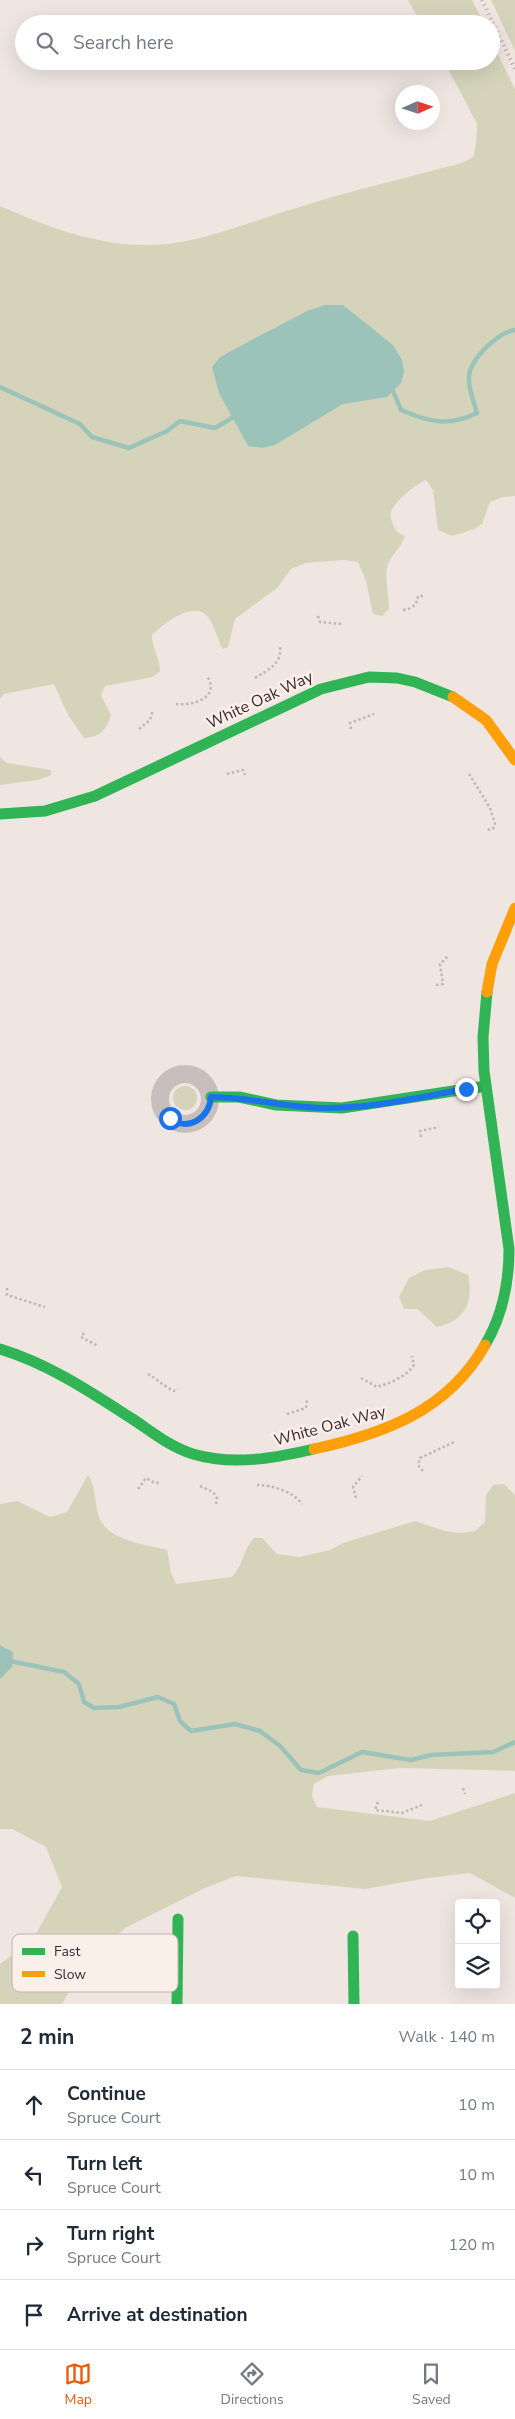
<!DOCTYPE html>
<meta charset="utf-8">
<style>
body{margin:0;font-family:"Nunito Sans",sans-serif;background:#f6f6f7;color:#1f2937}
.controls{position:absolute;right:15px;bottom:15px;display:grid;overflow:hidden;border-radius:5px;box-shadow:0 5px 20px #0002}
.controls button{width:45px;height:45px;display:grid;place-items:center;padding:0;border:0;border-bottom:1px solid #e0e1e3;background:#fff;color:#1f2937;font:25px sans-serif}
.compass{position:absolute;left:395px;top:85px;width:45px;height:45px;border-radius:50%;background:#fff;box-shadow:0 5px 20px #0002;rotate:87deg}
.stop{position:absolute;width:15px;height:15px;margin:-11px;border:4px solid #1a73e8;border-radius:50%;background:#fff}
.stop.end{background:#1a73e8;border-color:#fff;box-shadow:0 1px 5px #0008}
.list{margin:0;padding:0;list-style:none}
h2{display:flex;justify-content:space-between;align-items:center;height:65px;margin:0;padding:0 20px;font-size:21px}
h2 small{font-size:16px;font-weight:400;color:#747a83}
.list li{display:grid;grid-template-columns:32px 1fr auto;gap:15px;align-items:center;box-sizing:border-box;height:70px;padding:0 20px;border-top:1px solid #e0e1e3}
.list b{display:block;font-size:19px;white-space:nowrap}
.list p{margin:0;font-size:16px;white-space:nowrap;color:#747a83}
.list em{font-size:16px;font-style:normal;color:#747a83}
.icon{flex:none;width:28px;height:28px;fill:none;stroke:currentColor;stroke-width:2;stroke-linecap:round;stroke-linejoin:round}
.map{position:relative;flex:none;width:515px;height:2004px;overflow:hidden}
.search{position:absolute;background:#fff;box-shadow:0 5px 20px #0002;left:15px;right:15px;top:15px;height:55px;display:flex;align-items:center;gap:12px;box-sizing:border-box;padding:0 18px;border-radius:28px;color:#747a83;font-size:19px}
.sheet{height:345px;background:#fff}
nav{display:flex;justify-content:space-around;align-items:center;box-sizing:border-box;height:70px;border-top:1px solid #e0e1e3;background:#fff;font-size:14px;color:#747a83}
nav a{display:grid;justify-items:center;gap:2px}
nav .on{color:#ea580c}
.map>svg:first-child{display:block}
.green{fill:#d5d4bb}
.water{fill:#9cc3ba}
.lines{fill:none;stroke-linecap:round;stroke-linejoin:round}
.stream{stroke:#9cc3ba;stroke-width:4.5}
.path{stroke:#c1b6b3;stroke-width:2.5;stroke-dasharray:2.5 2.5;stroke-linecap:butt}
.street{stroke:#c8bebb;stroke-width:18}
.fast{stroke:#30b455;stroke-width:11}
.slow{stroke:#ff9f0a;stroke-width:11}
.rail{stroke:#b0a7a5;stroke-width:4;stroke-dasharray:1 4;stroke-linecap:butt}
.route{stroke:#1a73e8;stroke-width:6}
.labels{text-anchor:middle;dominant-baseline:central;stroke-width:5;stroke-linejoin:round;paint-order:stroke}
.street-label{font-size:16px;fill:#3a2a28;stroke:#fbefea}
.key{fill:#fbefea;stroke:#c1b4b0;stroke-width:1}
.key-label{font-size:14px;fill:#3a2a28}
</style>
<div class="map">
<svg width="515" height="2004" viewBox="0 0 515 2004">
<rect width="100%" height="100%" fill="#efe6e2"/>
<g class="green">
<path d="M408,0H472L484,24H422Z"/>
<path d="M491,0H515V51Z"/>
<path d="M491,40L515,89V496L503,497L490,502L482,524L475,529L452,536L438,530L433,490L426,480C416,484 393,502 391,513C390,520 394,526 397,532L405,536C401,547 393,553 388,564C384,575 389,596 389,609L382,616L373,614L366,581L358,562L343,560L306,563L291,569L277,588L235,619L228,647L223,649C217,640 215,626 208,617C194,599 163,624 152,635C152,649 160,658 160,671L153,677L105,686L101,695L111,715C106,730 101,737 84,738L68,715L54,684L4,694L0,699V206C48,227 97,246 150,245C196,245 248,222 293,209C349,191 405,178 462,163L473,157L476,144L477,124L444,61H491Z"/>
<path d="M0,757L7,763L51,770V775L38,780L0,785Z"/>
<circle cx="185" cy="1098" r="12"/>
<path d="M449,1267L468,1275C474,1302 465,1321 437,1327L417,1309H404L399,1297L409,1278L425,1270Z"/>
<path d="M88,1475C97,1489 94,1502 99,1517C108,1541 145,1544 167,1550L171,1573L176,1584L232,1577C244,1563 244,1548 254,1538H262L277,1554L299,1557L330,1550L343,1543L415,1521L445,1531L460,1533L475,1531L485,1522L486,1495L493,1485L504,1484L515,1495V1771L400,1768L328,1776L314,1784L312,1796L317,1807L430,1821L515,1793V1898L470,1873L428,1878L365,1889L236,1876L205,1888L127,1927L90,1956L62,2004H0V1964L32,1941L62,1887L46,1847L12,1829H0V1504L17,1501L50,1517L67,1512Z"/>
</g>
<g class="water">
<path d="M325,305H343L393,345L402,360L404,372L401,383L387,397L343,404L275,445L262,448L248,446L219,393L212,367L219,358L229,352L307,311Z"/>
<path d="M0,1645L13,1652L12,1667L0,1679Z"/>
</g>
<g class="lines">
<g class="stream">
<path d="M391,386L401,410C429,422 448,427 477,413C474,402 466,383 470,371C475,355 499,332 515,330"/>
<path d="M0,387L80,424L92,437L129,448L167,431L180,421L215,428L237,415"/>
<path d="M0,1659L64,1672L79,1684L84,1702L94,1708L119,1707L158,1697L174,1704L180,1721L191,1731L235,1724L260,1731L280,1746L301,1770L319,1773L362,1752L411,1760L431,1755L493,1752L515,1742"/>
</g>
<g class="path">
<path d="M403,610C412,609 417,605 418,596H423V594"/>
<path d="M318,616L320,622L341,624"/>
<path d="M255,678C268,670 282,664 280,647"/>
<path d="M176,704C192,706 221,698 207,676"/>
<path d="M139,729L150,720L153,710"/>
<path d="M351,729L350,723L374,714"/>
<path d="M227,774L243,770L245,775"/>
<path d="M469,774L490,808L495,824L493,829L486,830"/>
<path d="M436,985L443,984L440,964L448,956"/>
<path d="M421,1137L420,1131L439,1127"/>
<path d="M7,1288V1295L45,1307"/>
<path d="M84,1333L81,1337L98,1346"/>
<path d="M148,1374C157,1379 165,1387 174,1391L178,1389"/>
<path d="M361,1378L377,1387C390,1383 406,1377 414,1365L412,1356"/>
<path d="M287,1414L306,1408L307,1400"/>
<path d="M423,1471L418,1465L420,1458L454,1442"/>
<path d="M257,1485C272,1485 294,1492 302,1504"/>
<path d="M200,1486L213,1492L217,1498L216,1504"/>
<path d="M138,1489L146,1478L155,1483L161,1482"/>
<path d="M356,1498L353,1487L362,1476"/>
<path d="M463,1788L465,1794"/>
<path d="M378,1802L375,1810L402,1813L422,1805"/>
</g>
<circle class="street" cx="185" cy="1099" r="25"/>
<g class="fast">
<path d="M0,814L45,811L95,796L321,689L369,677L397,678L415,682L453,697"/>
<path d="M211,1097H239L276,1105L342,1108L486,1086"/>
<path d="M485,1345C503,1315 509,1284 509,1249L484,1071L483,1037L487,992"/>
<path d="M0,1349C49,1364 89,1391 131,1418C151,1431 170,1447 193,1454C233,1466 275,1458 314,1449"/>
<path d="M353,1936L354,2004"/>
<path d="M177,2004L178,1919"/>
</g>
<g class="slow">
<path d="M453,697L486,720L515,760"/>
<path d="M487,992L492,964L515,908"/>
<path d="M314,1449C383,1434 448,1411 485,1345"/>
</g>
<path class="rail" d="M482,0L515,69"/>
</g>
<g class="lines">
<path class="route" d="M170,1118C188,1133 210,1117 211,1097C248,1097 284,1107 322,1108C370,1109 419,1097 466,1089"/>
</g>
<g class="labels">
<g class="street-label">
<text transform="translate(260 700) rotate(-25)">White Oak Way</text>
<text transform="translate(330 1426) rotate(-15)">White Oak Way</text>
</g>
</g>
<rect x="12" y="1934" width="166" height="58" rx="8" class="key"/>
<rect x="22" y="1948" width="23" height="7" fill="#30b455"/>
<rect x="22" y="1971" width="23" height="6" fill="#ff9f0a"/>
<g class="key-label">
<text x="54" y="1956">Fast</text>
<text x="54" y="1979">Slow</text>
</g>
</svg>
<div class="controls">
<button><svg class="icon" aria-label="locate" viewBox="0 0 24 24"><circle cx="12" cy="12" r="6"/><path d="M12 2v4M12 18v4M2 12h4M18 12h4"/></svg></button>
<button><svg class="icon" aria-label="layers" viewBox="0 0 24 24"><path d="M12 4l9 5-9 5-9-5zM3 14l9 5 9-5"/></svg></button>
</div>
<svg class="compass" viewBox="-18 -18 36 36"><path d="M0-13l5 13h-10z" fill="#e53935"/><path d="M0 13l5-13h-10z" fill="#747a83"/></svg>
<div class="stop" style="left:170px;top:1118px"></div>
<div class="stop end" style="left:466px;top:1089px"></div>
<div class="search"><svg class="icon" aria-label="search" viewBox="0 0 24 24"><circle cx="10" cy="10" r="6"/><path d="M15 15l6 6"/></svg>Search here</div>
</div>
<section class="sheet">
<h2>2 min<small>Walk · 140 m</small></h2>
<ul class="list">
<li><svg class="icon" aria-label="ahead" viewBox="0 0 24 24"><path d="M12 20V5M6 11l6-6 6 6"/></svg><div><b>Continue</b><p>Spruce Court</p></div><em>10 m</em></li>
<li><svg class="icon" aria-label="left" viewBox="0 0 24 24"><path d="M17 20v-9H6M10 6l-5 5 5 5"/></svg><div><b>Turn left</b><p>Spruce Court</p></div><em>10 m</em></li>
<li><svg class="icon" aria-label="right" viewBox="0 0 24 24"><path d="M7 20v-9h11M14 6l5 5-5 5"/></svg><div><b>Turn right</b><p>Spruce Court</p></div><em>120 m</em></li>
<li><svg class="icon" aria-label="arrive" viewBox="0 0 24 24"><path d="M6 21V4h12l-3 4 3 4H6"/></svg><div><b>Arrive at destination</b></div></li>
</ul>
</section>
<nav>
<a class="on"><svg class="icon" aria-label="map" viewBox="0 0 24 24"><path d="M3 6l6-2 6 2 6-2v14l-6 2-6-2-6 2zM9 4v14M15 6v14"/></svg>Map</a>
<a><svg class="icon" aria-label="directions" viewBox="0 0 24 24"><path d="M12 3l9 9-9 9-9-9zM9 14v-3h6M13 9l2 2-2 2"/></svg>Directions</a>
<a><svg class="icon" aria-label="saved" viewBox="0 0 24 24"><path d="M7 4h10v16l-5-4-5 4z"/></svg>Saved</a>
</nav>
